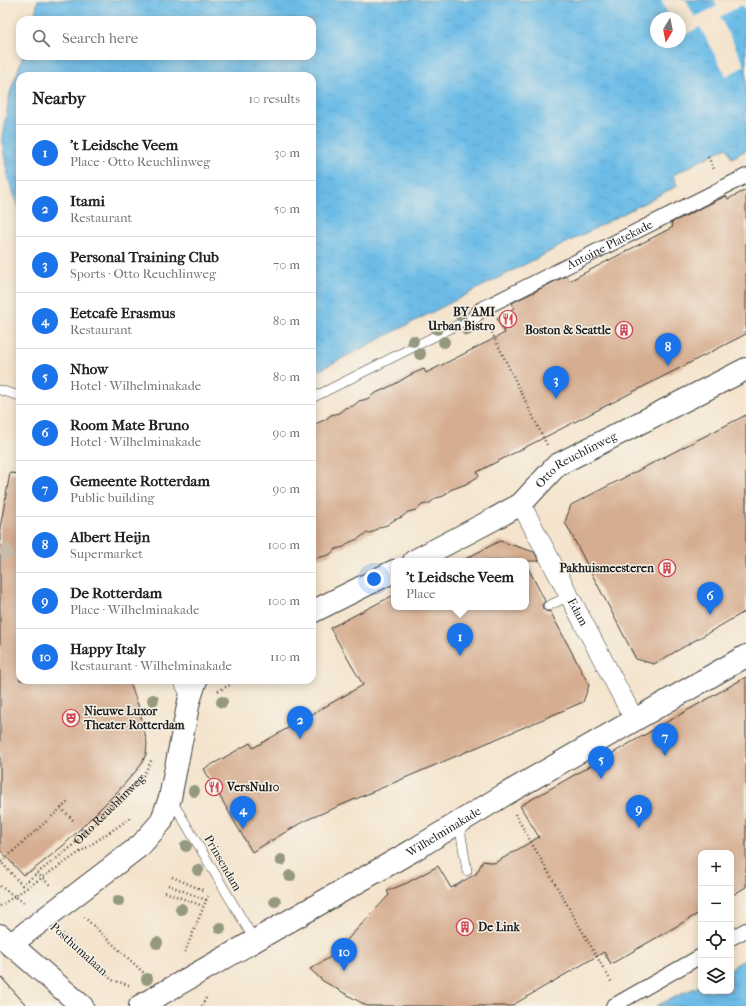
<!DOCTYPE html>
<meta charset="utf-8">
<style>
body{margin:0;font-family:"IM FELL French Canon",serif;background:#f2f2f2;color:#222}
.controls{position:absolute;right:12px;bottom:12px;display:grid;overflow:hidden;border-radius:8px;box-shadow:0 2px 10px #0003}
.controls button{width:36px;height:36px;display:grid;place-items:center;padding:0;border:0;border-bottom:1px solid #e0e0e0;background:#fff;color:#222;font:20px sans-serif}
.compass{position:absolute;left:650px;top:12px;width:36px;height:36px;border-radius:50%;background:#fff;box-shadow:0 2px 10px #0003;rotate:190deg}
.you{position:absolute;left:374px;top:579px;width:14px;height:14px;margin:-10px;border:3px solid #fff;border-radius:50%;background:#1a73e8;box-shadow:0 0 0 6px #1a73e833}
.badge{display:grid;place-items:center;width:26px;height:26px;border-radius:50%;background:#1a73e8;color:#fff;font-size:13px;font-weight:700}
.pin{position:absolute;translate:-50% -33px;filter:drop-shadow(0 1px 2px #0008)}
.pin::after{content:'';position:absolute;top:21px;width:14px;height:12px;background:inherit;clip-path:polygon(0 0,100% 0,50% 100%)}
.popup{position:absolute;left:391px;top:558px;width:138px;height:52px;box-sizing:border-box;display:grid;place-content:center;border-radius:8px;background:#fff;filter:drop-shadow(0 1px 3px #0005);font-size:13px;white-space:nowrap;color:#767676}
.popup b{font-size:15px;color:#222}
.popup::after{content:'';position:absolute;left:50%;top:100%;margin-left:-8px;border:8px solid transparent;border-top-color:#fff}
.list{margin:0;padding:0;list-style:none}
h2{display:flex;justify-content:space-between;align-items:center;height:52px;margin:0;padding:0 16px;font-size:17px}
h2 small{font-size:13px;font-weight:400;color:#767676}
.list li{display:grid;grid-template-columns:26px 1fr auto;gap:12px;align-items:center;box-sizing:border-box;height:56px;padding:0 16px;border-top:1px solid #e0e0e0}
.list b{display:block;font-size:15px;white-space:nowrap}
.list p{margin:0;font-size:13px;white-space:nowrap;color:#767676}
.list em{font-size:13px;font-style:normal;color:#767676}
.icon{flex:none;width:22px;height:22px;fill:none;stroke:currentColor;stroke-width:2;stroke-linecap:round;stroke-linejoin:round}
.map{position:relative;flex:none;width:746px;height:1006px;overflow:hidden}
.search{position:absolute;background:#fff;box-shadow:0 2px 10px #0003;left:16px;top:16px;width:300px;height:44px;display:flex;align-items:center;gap:10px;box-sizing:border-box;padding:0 14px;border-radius:12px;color:#767676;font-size:15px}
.panel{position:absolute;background:#fff;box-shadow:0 2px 10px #0003;left:16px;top:72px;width:300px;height:612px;border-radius:12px}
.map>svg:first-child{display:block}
.water{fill:url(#water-ripples);stroke:#446c82;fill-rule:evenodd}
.pier{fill:#f4e4cd}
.building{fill:#d6ad90}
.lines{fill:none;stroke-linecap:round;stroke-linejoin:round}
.pedestrian-tunnel{stroke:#c9bcaa;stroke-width:14;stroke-dasharray:14 7;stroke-linecap:butt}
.service-casing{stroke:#3c3a37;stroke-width:10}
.pedestrian-casing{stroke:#3c3a37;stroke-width:16}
.minor-casing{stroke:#3c3a37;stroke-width:20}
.tertiary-casing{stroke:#3c3a37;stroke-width:24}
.secondary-casing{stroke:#3c3a37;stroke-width:24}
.path{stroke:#3c3a37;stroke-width:2.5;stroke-dasharray:1 3;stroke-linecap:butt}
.service{stroke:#fff;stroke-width:9}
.pedestrian{stroke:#fff;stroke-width:14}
.minor{stroke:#fff;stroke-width:19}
.tertiary{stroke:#fff;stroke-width:22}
.secondary{stroke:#fff;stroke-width:22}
.tram{stroke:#1c1c1c;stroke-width:1}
.tree{fill:#959980}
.labels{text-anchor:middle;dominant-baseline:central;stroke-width:3;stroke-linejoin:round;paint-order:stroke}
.street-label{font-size:12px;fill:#1c1c1c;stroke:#f7f3e8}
.poi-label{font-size:12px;font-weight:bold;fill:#1c1c1c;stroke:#f7f3e8;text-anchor:end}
</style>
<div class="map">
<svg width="746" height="1006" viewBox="0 0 746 1006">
<defs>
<pattern id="water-ripples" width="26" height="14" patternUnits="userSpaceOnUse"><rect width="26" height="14" fill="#6cbce7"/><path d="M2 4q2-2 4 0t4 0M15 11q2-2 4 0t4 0" fill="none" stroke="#5da1c6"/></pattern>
</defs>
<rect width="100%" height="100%" fill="#f7f3e8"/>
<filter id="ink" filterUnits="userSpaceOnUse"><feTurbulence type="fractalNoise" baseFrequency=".025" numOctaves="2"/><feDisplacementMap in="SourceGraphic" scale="8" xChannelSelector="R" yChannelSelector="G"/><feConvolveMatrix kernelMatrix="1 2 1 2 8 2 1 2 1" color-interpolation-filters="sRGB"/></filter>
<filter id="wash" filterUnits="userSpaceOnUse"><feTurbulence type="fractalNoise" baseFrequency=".012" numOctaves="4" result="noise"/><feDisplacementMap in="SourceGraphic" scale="16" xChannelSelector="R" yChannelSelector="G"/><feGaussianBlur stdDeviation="0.9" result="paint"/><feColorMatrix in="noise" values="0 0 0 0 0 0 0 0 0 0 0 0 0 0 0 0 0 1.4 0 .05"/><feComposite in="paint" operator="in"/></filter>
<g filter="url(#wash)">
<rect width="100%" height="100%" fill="#f4e4cd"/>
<g class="water">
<path d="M38,0H746V150L732,158L727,147L673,175L677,186L312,374V76H20V210L8,178L2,138L10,93L23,56H312V20H34ZM656,18H680V42H656Z"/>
<path d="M746,959V1006H656L701,985V991H731V968Z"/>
</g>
<path class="pier" d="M661,0H686L695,17L717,6L714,0H746V13L742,5L720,17L745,66L726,76L700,27L680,37V18H670Z"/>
<g id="blocks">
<g class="building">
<path d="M746,190V334L477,472L479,476L466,484L450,490L444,496L436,498L430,503L422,505L416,510L408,512L402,517L394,520L387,525L380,527L373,532L365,534L358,539L350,542L344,547L336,549L329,555L312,559V427L317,423L325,420L331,415L339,413L345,408L353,406L359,401L367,399L374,394L395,384L410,375L424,369L426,373L505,333L497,318L514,308L512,303L566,276L569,281L673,227L671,223L726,196L728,199Z"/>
<path d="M746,415V611L654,664L636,659L565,522L571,505Z"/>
<path d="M10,473L20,474V680H129L139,708L147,743L146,754L141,765L120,789L64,845L33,870L23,875L0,850V528Z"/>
<path d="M500,541L534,552L539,561H461Z"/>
<path d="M526,564L545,601L542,605L543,609L547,612L550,611L589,685L583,702L304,821L252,852L204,769L250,743L253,748L363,685L330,628L394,595V607H526Z"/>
<path d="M746,677V887L731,896V853H701V912L611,964L604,952L511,1006H367L323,981L310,969L332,956L338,946L346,941L389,895L387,891L407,883L438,866L451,888L476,874L483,861L495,863L539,837L520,806Z"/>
</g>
</g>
</g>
<g filter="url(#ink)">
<use href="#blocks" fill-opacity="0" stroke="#3c3a37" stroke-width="1"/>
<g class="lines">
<path class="pedestrian-tunnel" d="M0,555L20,546"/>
<defs>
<g id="service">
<path d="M0,390L20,396"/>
<path d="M312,398L475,316"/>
<path d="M548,606L569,596"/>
<path d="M177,680L187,698"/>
<path d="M171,799L255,941"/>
<path d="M459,823L467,871"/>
</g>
<g id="pedestrian">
<path id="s2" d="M475,316L480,310L746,176"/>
<path d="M731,938L746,930"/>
<path d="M613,1006L701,956"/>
</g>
<g id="minor">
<path id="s3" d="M521,504L635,721"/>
</g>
<g id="tertiary">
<path id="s4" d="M414,561L494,519L521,504L557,465L746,369"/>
<path d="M312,612L394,571"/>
<path d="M10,945L141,845L161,822L170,798L189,701L196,680"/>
<path id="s5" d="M140,1006L412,851L504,795L746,656"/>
</g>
<path id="secondary" d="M0,935L82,1006"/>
</defs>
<use href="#service" class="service-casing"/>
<use href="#pedestrian" class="pedestrian-casing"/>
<use href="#minor" class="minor-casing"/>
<use href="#tertiary" class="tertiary-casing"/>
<use href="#secondary" class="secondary-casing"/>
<g class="path">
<path d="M708,157L715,171"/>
<path d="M490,329L547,445"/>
<path d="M218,691L230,685"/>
<path d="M61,808L74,821"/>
<path d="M515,814L612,983"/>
<path d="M81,829L85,832"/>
<path id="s1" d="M0,861L22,885L70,848L143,776L152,759"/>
<path d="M1,862L68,802"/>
<path d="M37,873L50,885"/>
<path d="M172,877L205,891"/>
<path d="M168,885L206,900"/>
<path d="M0,886L26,904"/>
<path d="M165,892L203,906"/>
<path d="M0,906L132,817"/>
<path d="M84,917L146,975"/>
<path d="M63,934L112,980L129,985"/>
<path d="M185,952L208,896"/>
<path d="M202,1006L207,996"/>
</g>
<use href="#service" class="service"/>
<use href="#pedestrian" class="pedestrian"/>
<use href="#minor" class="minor"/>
<use href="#tertiary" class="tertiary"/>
<use href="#secondary" class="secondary"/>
<path class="tram" d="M0,976L27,1006"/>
</g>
<g class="tree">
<circle cx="461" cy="316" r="6"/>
<circle cx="437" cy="329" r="6"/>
<circle cx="467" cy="330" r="6"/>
<circle cx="413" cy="341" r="6"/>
<circle cx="444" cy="342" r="6"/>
<circle cx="420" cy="354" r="6"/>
<circle cx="153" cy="700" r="6"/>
<circle cx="222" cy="702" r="6"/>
<circle cx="194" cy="791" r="6"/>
<circle cx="186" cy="846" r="6"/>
<circle cx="281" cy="860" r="6"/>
<circle cx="198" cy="870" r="6"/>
<circle cx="290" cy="876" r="6"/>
<circle cx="118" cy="901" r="6"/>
<circle cx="275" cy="901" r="6"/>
<circle cx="181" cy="909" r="6"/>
<circle cx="220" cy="928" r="6"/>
<circle cx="157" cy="943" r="6"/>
<circle cx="147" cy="979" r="6"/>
</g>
</g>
<defs>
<symbol id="restaurant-ring" viewBox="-11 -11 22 22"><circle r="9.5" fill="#f7f3e8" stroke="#d1495b" stroke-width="1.5"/><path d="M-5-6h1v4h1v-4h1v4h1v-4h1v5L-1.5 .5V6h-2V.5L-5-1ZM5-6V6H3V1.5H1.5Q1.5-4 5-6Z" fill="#d1495b"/></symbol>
<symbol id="building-ring" viewBox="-11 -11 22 22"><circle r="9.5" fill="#f7f3e8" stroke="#d1495b" stroke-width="1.5"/><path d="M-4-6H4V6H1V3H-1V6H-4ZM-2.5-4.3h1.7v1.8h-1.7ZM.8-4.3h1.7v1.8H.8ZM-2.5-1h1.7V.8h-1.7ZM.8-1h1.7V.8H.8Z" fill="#d1495b"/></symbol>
<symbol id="theatre-ring" viewBox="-11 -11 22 22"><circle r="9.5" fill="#f7f3e8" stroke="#d1495b" stroke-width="1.5"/><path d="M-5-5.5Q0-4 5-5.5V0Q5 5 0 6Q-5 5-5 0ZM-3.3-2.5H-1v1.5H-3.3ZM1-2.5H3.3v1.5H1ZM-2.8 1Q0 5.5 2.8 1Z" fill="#d1495b"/></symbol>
</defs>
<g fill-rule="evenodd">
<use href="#restaurant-ring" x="498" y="309" width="20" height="20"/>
<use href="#building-ring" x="614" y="320" width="20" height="20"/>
<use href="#building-ring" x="657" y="558" width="20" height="20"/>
<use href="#theatre-ring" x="61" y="708" width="20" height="20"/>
<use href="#restaurant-ring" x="204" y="777" width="20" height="20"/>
<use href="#building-ring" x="455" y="917" width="20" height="20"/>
</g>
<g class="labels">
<g class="street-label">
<text stroke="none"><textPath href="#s2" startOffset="153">Antoine Platekade</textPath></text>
<text stroke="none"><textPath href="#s4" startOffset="193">Otto Reuchlinweg</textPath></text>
<text stroke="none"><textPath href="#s3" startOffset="122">Edam</textPath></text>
<text stroke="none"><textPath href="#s1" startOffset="148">Otto Reuchlinweg</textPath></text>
<text stroke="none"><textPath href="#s5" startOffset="350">Wilhelminakade</textPath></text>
<text transform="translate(223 863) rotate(60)">Prinsendam</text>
<text transform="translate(79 949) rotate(42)">Posthumalaan</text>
</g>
<g class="poi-label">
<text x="495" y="312">BY AMI<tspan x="495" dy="14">Urban Bistro</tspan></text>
<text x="611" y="330">Boston &amp; Seattle</text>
<text x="654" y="568">Pakhuismeesteren</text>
<text x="84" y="711" text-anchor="start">Nieuwe Luxor<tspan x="84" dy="14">Theater Rotterdam</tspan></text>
<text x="227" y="787" text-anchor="start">VersNul10</text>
<text x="478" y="927" text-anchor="start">De Link</text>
</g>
</g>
</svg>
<div class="controls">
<button>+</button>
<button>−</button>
<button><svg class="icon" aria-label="locate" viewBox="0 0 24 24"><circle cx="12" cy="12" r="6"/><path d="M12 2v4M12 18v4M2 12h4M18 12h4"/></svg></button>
<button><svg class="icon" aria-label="layers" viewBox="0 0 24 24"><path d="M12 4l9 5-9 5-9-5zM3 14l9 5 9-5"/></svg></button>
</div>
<svg class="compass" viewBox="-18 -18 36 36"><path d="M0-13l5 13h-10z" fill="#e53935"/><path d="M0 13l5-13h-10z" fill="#767676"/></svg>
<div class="you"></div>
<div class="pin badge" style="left:460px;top:656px">1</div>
<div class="popup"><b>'t Leidsche Veem</b>Place</div>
<div class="pin badge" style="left:300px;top:739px">2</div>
<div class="pin badge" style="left:556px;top:399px">3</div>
<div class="pin badge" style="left:243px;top:829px">4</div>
<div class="pin badge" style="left:601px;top:779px">5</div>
<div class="pin badge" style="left:710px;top:615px">6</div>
<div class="pin badge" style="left:665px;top:756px">7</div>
<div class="pin badge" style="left:668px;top:366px">8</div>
<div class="pin badge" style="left:639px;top:828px">9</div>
<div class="pin badge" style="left:344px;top:971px">10</div>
<div class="search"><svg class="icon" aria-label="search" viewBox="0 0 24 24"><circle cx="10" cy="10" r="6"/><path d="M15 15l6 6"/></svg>Search here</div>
<section class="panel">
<h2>Nearby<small>10 results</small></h2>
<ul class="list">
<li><span class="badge">1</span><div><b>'t Leidsche Veem</b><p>Place · Otto Reuchlinweg</p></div><em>30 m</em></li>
<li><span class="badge">2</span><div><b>Itami</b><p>Restaurant</p></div><em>50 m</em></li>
<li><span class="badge">3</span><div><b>Personal Training Club</b><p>Sports · Otto Reuchlinweg</p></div><em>70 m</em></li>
<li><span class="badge">4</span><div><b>Eetcafe Erasmus</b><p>Restaurant</p></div><em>80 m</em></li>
<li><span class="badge">5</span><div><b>Nhow</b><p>Hotel · Wilhelminakade</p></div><em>80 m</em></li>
<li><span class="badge">6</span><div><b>Room Mate Bruno</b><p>Hotel · Wilhelminakade</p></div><em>90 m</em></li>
<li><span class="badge">7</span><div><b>Gemeente Rotterdam</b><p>Public building</p></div><em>90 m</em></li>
<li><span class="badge">8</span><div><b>Albert Heijn</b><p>Supermarket</p></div><em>100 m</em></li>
<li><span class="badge">9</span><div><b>De Rotterdam</b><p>Place · Wilhelminakade</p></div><em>100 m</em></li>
<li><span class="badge">10</span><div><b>Happy Italy</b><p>Restaurant · Wilhelminakade</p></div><em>110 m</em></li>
</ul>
</section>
</div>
